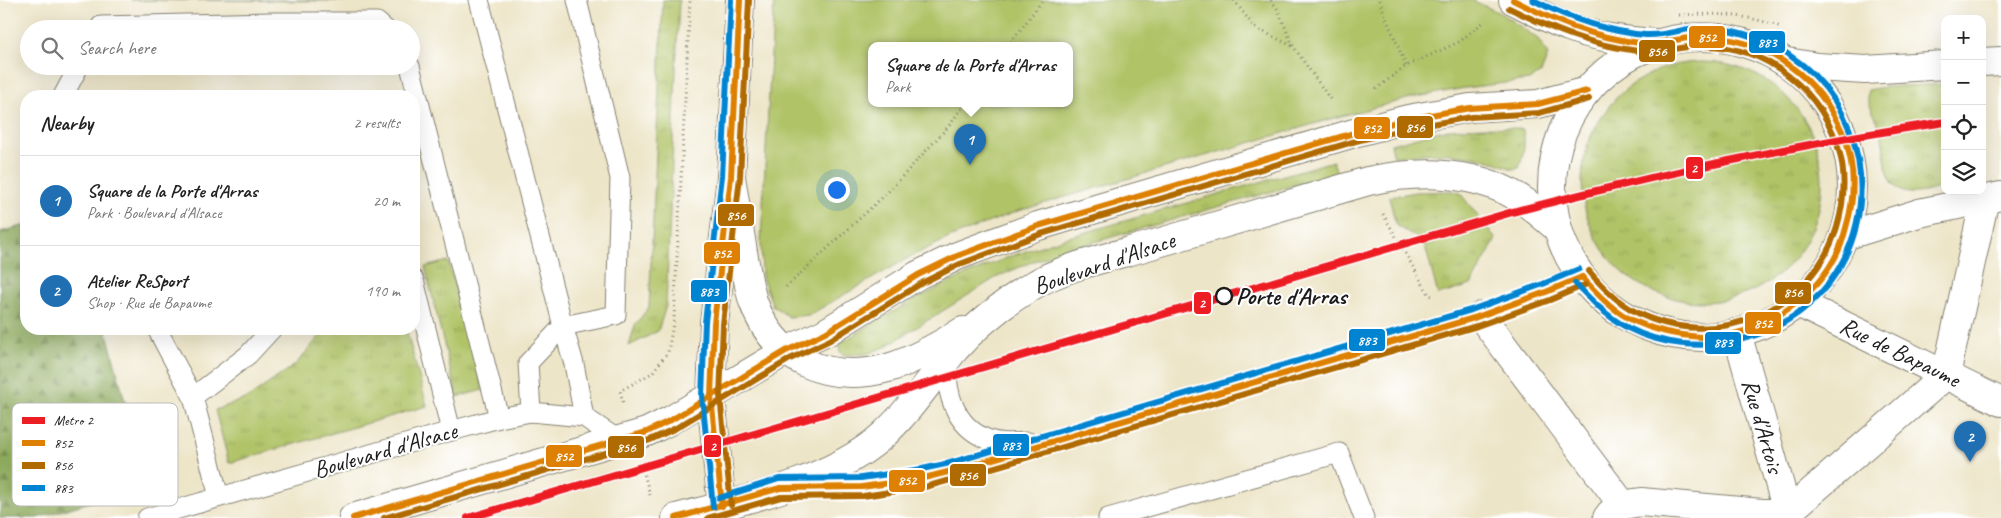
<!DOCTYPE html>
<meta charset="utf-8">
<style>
body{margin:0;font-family:Caveat,sans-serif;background:#f6f6f6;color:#222}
.controls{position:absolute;right:15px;top:15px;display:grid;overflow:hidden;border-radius:10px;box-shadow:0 5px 20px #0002}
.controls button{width:45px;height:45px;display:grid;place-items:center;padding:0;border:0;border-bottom:1px solid #e0e0e0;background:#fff;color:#222;font:25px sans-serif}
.you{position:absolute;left:836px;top:189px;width:18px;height:18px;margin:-12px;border:4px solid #fff;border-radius:50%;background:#1a73e8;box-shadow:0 0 0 8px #1a73e833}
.badge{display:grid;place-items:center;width:32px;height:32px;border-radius:50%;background:#1f6fb2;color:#fff;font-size:16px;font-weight:700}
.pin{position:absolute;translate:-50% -41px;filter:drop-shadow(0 1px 2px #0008)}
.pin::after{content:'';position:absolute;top:26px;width:18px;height:15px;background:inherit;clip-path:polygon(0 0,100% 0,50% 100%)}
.popup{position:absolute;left:868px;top:42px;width:205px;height:65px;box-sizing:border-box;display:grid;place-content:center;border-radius:10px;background:#fff;filter:drop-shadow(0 1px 4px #0005);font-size:16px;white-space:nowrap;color:#767676}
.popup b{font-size:19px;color:#222}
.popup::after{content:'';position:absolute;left:50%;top:100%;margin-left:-10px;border:10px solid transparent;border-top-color:#fff}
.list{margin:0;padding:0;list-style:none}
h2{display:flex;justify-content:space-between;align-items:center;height:65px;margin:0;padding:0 20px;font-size:21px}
h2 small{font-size:16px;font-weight:400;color:#767676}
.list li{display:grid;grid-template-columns:32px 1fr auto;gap:15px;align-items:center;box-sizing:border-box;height:90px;padding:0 20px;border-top:1px solid #e0e0e0}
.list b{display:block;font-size:19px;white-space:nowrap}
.list p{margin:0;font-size:16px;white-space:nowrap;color:#767676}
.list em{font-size:16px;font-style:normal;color:#767676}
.icon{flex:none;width:28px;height:28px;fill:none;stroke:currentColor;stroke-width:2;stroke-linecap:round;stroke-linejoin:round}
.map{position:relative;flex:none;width:2001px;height:518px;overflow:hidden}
.search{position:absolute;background:#fff;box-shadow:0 5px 20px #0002;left:20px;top:20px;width:400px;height:55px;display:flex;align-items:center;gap:12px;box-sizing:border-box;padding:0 18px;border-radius:28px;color:#767676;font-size:19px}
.panel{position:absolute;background:#fff;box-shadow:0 5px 20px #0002;left:20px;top:90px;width:400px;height:245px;border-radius:20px}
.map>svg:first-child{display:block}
.grass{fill:url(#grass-tufts);stroke:#667041}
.forest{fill:url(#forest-firs);stroke:#54623c}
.green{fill:#b0c366;stroke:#667041;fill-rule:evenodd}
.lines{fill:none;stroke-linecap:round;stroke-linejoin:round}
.lane-casing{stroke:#848072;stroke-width:21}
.street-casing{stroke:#848072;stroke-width:30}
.secondary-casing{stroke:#848072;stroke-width:30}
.primary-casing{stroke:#848072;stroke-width:30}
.path{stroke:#848072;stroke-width:3;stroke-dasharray:1 4;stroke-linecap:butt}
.lane{stroke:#fff;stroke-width:19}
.street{stroke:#fff;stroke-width:28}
.secondary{stroke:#fff;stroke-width:28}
.primary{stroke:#fff;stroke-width:28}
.bus-1-casing{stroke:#fff;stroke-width:10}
.bus-2-casing{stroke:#fff;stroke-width:10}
.bus-3-casing{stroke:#fff;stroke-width:10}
.bus-1{stroke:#dd8004;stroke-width:6}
.bus-2{stroke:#b06b00;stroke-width:6}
.bus-3{stroke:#0084d1;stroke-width:6}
.metro-1-casing{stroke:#fff;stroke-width:11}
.metro-1{stroke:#ed1d24;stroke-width:8}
.stop-dot{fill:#fff;stroke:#1c1c1c;stroke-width:2.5}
.labels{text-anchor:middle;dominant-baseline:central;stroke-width:4;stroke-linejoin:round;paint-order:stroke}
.street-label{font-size:24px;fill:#1c1c1c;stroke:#fff}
.stop-label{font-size:24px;font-weight:bold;fill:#1c1c1c;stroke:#fff;text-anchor:start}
.key{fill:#fff;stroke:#bbb;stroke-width:1}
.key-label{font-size:14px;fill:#1c1c1c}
.line-badge{stroke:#fff;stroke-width:2}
.badge-label{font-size:14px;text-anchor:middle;font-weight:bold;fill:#fff}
</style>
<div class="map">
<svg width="2001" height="518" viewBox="0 0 2001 518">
<defs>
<pattern id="grass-tufts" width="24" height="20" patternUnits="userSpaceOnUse" patternTransform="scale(1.25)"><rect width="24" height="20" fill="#b0c366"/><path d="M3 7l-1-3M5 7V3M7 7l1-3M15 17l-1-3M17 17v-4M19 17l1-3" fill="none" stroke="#97a758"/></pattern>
<pattern id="forest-firs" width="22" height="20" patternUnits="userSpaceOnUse" patternTransform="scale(1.25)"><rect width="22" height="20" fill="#8ca95b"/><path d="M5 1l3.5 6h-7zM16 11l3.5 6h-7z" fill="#72894a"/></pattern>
</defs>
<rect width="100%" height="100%" fill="#fff"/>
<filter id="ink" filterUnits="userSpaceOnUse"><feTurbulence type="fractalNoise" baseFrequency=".02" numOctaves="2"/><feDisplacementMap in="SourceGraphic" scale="10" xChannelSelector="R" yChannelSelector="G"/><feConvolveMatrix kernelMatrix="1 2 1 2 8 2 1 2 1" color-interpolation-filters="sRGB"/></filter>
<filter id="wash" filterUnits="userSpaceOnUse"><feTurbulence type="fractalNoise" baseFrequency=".0096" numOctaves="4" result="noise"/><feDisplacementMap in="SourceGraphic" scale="20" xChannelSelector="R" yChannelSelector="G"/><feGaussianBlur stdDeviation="1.12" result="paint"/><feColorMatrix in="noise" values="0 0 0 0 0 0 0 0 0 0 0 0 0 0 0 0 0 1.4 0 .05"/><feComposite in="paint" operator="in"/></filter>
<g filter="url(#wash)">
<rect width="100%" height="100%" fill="#ede5c8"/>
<g class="grass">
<path d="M131,0H373V1Z"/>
<path d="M663,0H679L666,306L658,331L629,346L635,325L649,307Z"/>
<circle cx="1702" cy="182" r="120"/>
<path d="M1945,84V187C1935,189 1924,193 1914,193C1881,195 1887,151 1880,129C1877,117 1865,102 1868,90L1884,87Z"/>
<path d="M1484,127L1516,128L1523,130C1526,141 1523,159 1519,168L1512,169C1474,152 1436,151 1394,157L1391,144L1447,129Z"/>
<path d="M1333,161L1337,173L1077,247L1034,261L997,277L885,347L867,354L842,355L839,349L840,343L906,304L956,279L1011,256L1062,239Z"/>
<path d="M1452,191L1460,193L1496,239L1471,285L1438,295L1424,242L1396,225L1389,197L1415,192Z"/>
<path d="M448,261L483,390L457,397L425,267Z"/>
<path d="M326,329H406L427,406L229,463L215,410L248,398L295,365Z"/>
</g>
<path class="forest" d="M26,225V329H106L147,485L37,518H0V232Z"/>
<path class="green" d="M774,0H1472L1502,14L1538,39L1548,55L1541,73L1529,80L1465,88L1411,98L1334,118L1018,211L951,237L908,258L809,315L789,317L773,306L762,277L761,241ZM871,46H1069V104H871Z"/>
</g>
<g filter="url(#ink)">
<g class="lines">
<defs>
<g id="lane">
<path d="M479,0L563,326L616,315L620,178L577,0"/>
<path d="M100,29L101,26L272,22H377L385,29"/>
<path d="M410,66L499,418"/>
<path d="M63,96L79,66"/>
<path d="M414,280L451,431"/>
<path d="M157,329L193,397L219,497"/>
<path d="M948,358C944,390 954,426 987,439C1000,444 1015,443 1029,442"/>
<path d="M193,397L248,355L272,329"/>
<path d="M531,412L528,363L563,326L574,364L584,417"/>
<path d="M799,488L862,487L924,478L952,471C1065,438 1177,403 1290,371C1388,342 1488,320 1582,277"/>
<path d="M147,518L451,431L499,418L531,412L584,417L620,441"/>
<path d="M1108,518L1339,453L1364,518"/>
</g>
<g id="street">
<path d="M1798,303L2001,402"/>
<path d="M1481,316L1622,504"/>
<path d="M1607,518C1615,505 1627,504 1641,502L1762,513H1787L1946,375L1985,199"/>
</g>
<g id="secondary">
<path d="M1737,333L1789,518"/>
<path d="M711,396L723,518"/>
</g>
<g id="primary">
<path d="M1513,0C1531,9 1550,20 1569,27C1597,38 1627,41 1656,43"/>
<circle cx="1702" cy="187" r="150"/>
<path d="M1787,62L1817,67L1865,70L1945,65"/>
<path d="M1982,62L2001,61"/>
<path d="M731,177C735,202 739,227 743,252C746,268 748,285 753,301C774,361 828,384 888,368C912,361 942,344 963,331"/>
<path d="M1845,236L1919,213L2001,196"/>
<path d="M711,396L714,323L731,177L740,0"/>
<path d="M353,518L647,432L671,420L786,351L825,333L918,275L957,256L1005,238L1038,226L1354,133L1408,119L1470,108L1538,104L1587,91"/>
<path d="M676,518C741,501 830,482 881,437C909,412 931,378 955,349C976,325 1004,303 1032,286C1064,266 1115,256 1151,245C1224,223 1296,202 1368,181C1420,170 1480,170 1525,202C1537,210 1547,220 1558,229"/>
</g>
</defs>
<use href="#lane" class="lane-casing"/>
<use href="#street" class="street-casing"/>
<use href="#secondary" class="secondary-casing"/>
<use href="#primary" class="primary-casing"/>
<g class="path">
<path d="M1234,0L1254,27L1292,46"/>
<path d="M1271,0L1277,8L1293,46L1332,102"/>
<path d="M1379,0L1406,66"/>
<path d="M1679,15C1717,13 1744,14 1781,27"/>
<path d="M1008,46L1043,0"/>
<path d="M1376,89L1406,66L1459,42L1485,21"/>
<path d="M1383,214L1429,295L1435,297"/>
<path d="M786,287L887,193L948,127L965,104"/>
<path d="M623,402L620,391L652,373L668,352L674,319L690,0"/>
<path d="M643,470L650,495"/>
</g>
<use href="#lane" class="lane"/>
<use href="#street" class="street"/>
<use href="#secondary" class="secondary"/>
<use href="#primary" class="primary"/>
<defs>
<g id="bus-1">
<path d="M1513,0C1555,21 1592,37 1639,43C1661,45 1681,37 1703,37C1760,37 1812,72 1837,121C1854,152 1857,190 1847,224C1845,231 1843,240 1840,247C1818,299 1757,339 1701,337C1678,336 1656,331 1634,321C1614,312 1597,294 1582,277"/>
<path d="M722,506L711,396L714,323L731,177L740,0"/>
<path d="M353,518L647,432L671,420L786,351L825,333L918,275L957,256L1038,226L1354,133L1408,119L1470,108L1538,104L1587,91"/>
<path d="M676,518L780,488L862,487L924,478L952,471L1474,318L1546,292L1582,277"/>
</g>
<g id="bus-2">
<path d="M1509,8C1552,29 1589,45 1638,51C1660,54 1681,46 1703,46C1767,45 1825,93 1840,154C1846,178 1844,203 1837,227C1812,311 1714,353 1636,312C1617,302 1602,287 1589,271"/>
<path d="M731,505L720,396L723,324L740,177L749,0"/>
<path d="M384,518L650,440L676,428L790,359L830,340L922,283L960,264L1041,234L1356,141L1410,128L1471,117L1539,113L1589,99"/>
<path d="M708,518L781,497L863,496L925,487L954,479L1477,326L1550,300L1585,285"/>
</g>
<g id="bus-3">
<path d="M1533,0C1569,18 1606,32 1646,35C1663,36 1679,30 1695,28C1727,26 1763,37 1789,55C1865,104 1884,210 1829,283C1783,343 1695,362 1628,328C1607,317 1591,300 1575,283"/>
<path d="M719,498L779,479L861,478L922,469L950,463L1471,310L1543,284L1579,269"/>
<path d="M713,507L702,396L705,322L722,176L731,0"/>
</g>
</defs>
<use href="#bus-1" class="bus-1-casing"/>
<use href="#bus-2" class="bus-2-casing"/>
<use href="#bus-3" class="bus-3-casing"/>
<use href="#bus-1" class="bus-1"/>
<use href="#bus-2" class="bus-2"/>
<use href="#bus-3" class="bus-3"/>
<defs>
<path id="metro-1" d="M468,518L1509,213C1653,175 1798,144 1945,122"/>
</defs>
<use href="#metro-1" class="metro-1-casing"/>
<use href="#metro-1" class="metro-1"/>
</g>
</g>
<circle class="stop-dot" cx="1224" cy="296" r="8"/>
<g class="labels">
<g class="street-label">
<text transform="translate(1104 263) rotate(-19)">Boulevard d'Alsace</text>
<text transform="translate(1900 352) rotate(26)">Rue de Bapaume</text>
<text transform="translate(1763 426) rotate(74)">Rue d'Artois</text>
<text transform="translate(385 450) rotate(-16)">Boulevard d'Alsace</text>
</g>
<g class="stop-label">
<text x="1236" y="296">Porte d'Arras</text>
</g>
</g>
<rect x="12" y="403" width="166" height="103" rx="8" class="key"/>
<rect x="22" y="417" width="23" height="7" fill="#ed1d24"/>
<rect x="22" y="440" width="23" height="6" fill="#dd8004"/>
<rect x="22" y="462" width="23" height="7" fill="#b06b00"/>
<rect x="22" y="485" width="23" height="6" fill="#0084d1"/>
<g class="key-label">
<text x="54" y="425">Metro 2</text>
<text x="54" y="448">852</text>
<text x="54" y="470">856</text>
<text x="54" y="493">883</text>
</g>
<g class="line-badge">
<rect x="1688" y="25" width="38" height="24" rx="5" fill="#dd8004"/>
<rect x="1748" y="30" width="38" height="24" rx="5" fill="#0084d1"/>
<rect x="1638" y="39" width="38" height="24" rx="5" fill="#b06b00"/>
<rect x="1396" y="115" width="38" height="24" rx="5" fill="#b06b00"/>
<rect x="1353" y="116" width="38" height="24" rx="5" fill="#dd8004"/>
<rect x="1685" y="156" width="19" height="24" rx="5" fill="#ed1d24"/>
<rect x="717" y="203" width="38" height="24" rx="5" fill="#b06b00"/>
<rect x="703" y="241" width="38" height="24" rx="5" fill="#dd8004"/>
<rect x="690" y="279" width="38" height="24" rx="5" fill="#0084d1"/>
<rect x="1774" y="281" width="38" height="24" rx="5" fill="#b06b00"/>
<rect x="1193" y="291" width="19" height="24" rx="5" fill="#ed1d24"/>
<rect x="1744" y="311" width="38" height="24" rx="5" fill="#dd8004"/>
<rect x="1348" y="328" width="38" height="24" rx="5" fill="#0084d1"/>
<rect x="1704" y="331" width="38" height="24" rx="5" fill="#0084d1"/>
<rect x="992" y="433" width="38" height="24" rx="5" fill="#0084d1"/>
<rect x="703" y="434" width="19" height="24" rx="5" fill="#ed1d24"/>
<rect x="607" y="435" width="38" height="24" rx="5" fill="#b06b00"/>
<rect x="545" y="444" width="38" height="24" rx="5" fill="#dd8004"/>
<rect x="949" y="463" width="38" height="24" rx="5" fill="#b06b00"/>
<rect x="888" y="469" width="38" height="24" rx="5" fill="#dd8004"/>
</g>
<g class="badge-label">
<text x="1707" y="42">852</text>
<text x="1767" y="47">883</text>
<text x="1657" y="56">856</text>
<text x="1415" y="132">856</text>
<text x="1372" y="133">852</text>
<text x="1694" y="173">2</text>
<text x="736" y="220">856</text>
<text x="722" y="258">852</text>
<text x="709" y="296">883</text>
<text x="1793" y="297">856</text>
<text x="1202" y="308">2</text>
<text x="1763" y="328">852</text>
<text x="1367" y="345">883</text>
<text x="1723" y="347">883</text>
<text x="1011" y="450">883</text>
<text x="713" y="451">2</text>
<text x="626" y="452">856</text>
<text x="564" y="461">852</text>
<text x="968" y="480">856</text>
<text x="907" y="485">852</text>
</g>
</svg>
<div class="controls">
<button>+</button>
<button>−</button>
<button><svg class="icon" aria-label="locate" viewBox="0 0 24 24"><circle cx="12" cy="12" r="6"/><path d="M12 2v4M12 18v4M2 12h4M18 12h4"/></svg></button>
<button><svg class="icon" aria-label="layers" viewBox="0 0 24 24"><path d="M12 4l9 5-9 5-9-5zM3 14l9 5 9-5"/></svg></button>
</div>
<div class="you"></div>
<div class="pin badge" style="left:970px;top:165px">1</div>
<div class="popup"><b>Square de la Porte d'Arras</b>Park</div>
<div class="pin badge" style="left:1970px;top:462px">2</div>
<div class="search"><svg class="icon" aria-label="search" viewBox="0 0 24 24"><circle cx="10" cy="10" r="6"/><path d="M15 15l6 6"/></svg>Search here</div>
<section class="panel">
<h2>Nearby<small>2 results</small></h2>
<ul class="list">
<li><span class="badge">1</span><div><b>Square de la Porte d'Arras</b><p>Park · Boulevard d'Alsace</p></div><em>20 m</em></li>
<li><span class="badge">2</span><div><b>Atelier ReSport</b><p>Shop · Rue de Bapaume</p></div><em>190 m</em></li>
</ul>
</section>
</div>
